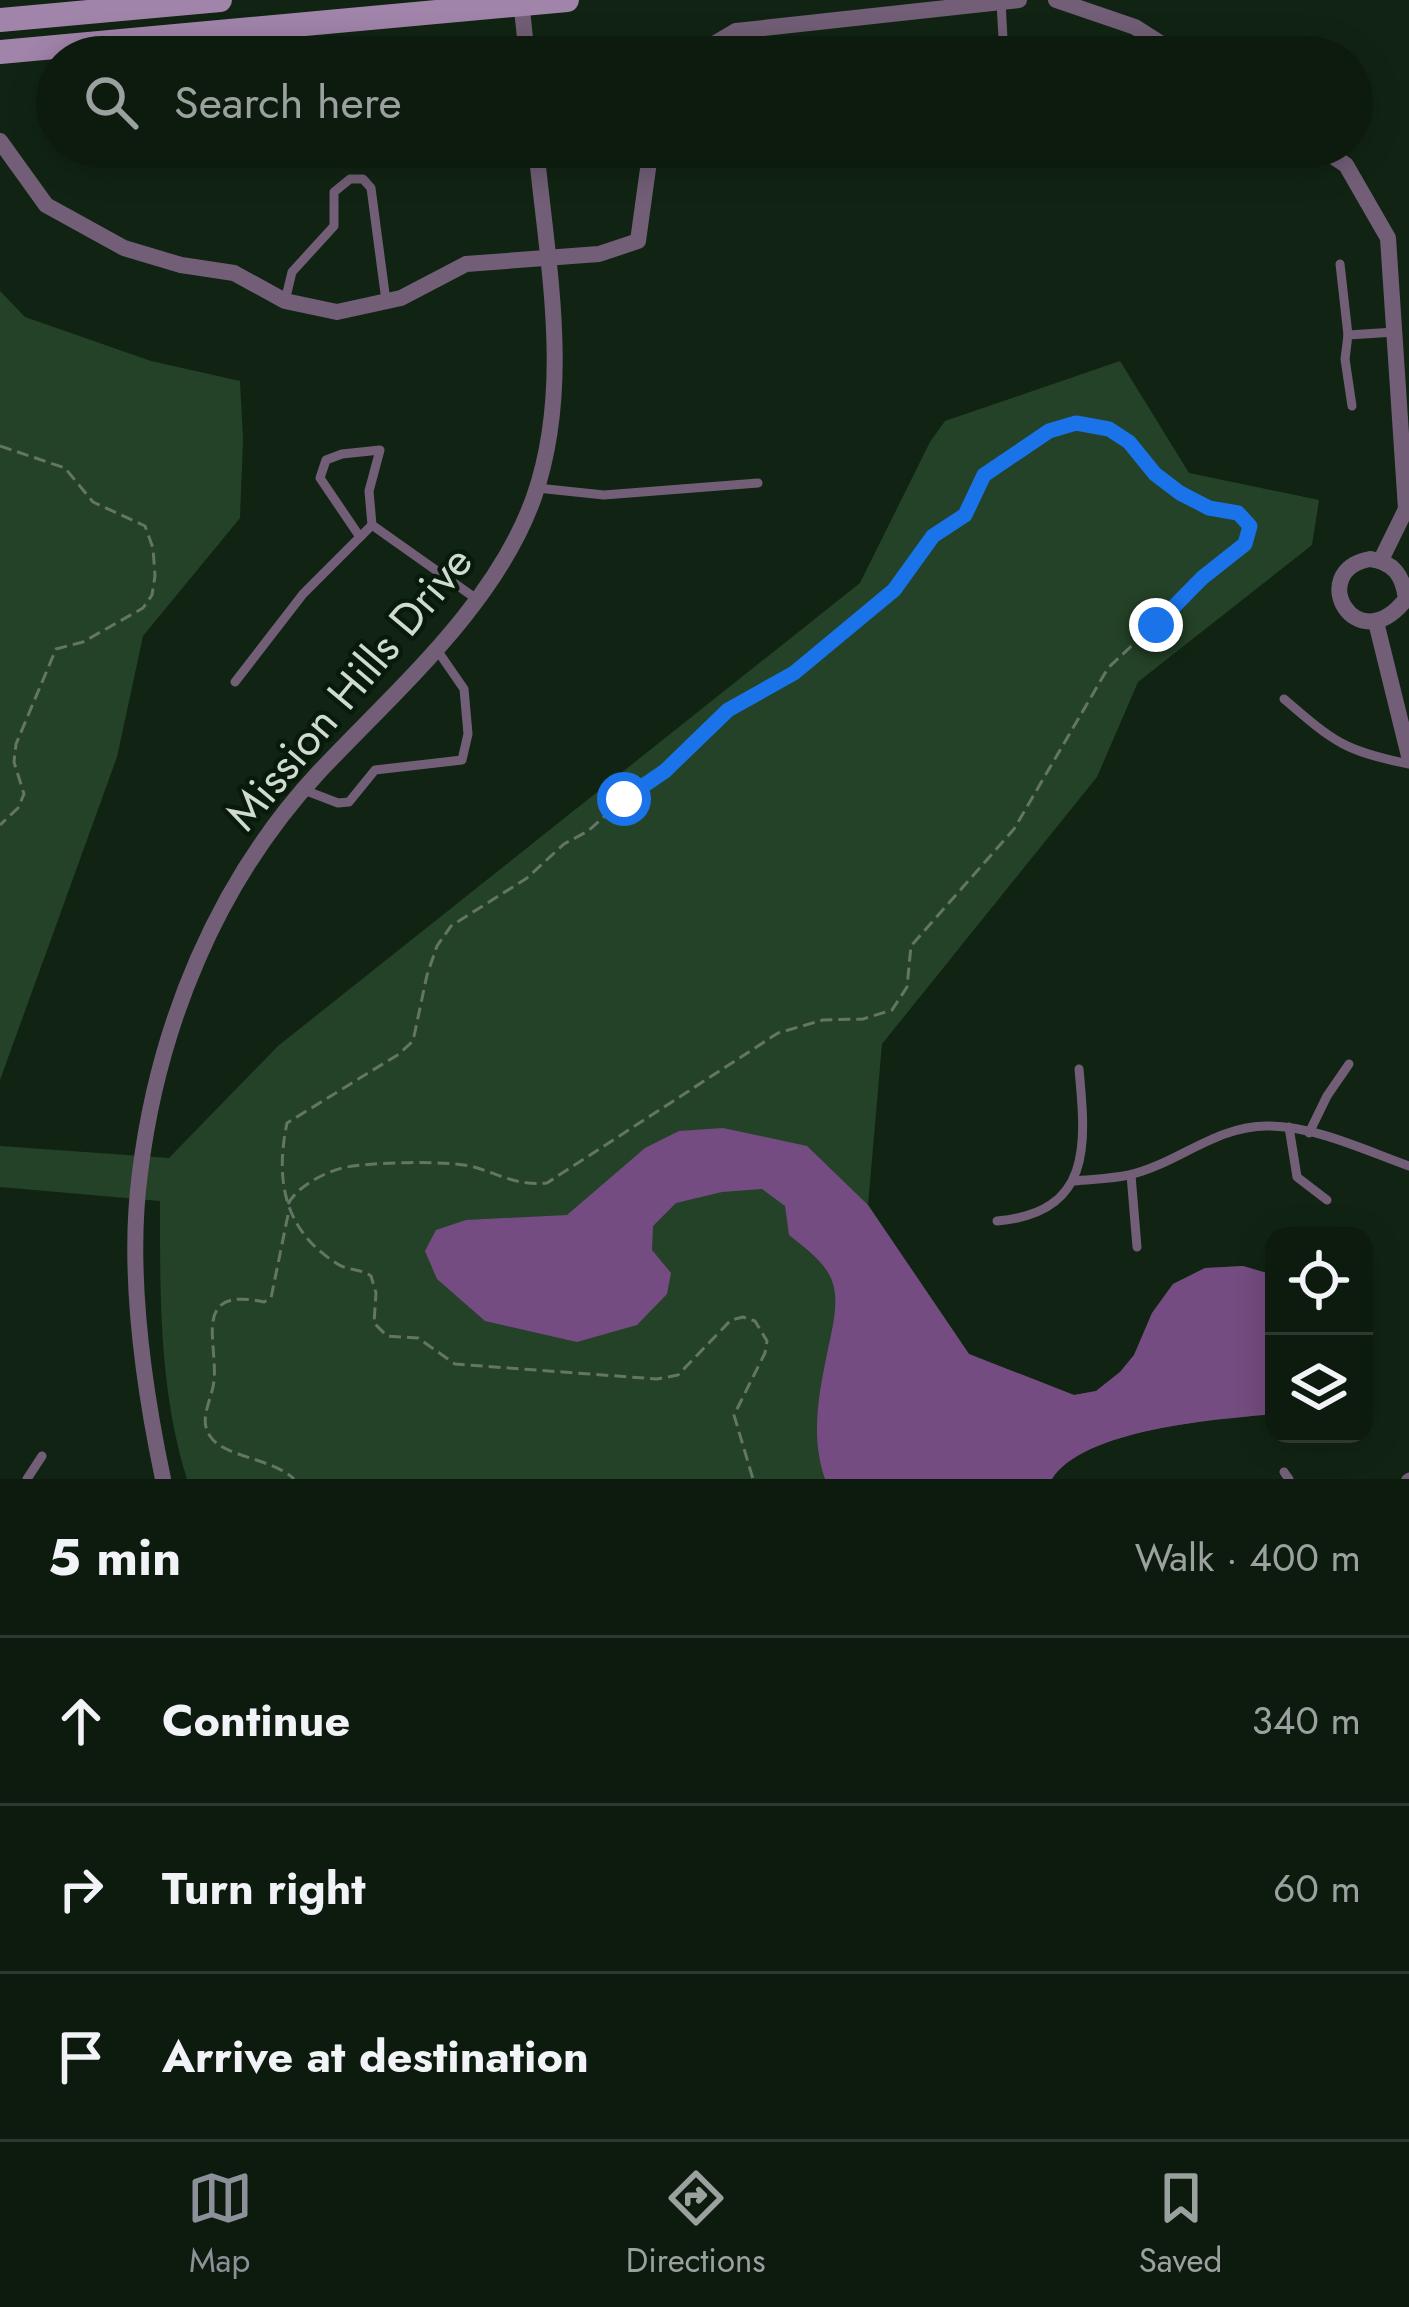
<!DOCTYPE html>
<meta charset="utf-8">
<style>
body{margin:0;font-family:Jost,sans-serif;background:#1b281c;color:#f1f3f6}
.controls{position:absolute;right:36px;bottom:36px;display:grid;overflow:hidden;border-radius:24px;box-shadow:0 6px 30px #0003}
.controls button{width:108px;height:108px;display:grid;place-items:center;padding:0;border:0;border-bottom:3px solid #2d392e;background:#0d1b0e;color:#f1f3f6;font:60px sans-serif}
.stop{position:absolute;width:36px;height:36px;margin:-27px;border:9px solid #1a73e8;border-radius:50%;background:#fff}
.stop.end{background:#1a73e8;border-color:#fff;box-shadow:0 3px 12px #0008}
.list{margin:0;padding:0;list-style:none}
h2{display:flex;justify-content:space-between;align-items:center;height:156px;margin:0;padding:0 48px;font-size:51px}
h2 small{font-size:39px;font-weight:400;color:#9aa19e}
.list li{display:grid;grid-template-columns:78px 1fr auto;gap:36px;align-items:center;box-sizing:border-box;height:168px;padding:0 48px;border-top:3px solid #2d392e}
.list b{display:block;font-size:45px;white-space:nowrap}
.list em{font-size:39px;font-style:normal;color:#9aa19e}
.icon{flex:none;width:66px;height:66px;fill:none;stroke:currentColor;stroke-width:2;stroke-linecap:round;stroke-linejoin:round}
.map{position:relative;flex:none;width:1409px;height:1479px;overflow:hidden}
.search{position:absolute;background:#0d1b0e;box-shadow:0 6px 30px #0003;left:36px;right:36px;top:36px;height:132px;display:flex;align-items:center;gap:30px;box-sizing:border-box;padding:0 42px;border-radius:66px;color:#9aa19e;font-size:45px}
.sheet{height:660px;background:#0d1b0e}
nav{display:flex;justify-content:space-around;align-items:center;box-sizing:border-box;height:168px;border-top:3px solid #2d392e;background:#0d1b0e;font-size:33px;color:#9aa19e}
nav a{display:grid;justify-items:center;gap:6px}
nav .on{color:#8c9099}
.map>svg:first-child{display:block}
.green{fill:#244227}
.water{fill:#754c81}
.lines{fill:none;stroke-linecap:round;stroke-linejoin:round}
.path{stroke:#647465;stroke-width:3;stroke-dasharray:12 6;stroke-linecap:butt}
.lane{stroke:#725f77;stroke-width:9}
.street{stroke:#725f77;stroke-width:16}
.secondary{stroke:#a184aa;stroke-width:24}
.route{stroke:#1a73e8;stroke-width:15}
.labels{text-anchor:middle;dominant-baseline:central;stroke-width:9;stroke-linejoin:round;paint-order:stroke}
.street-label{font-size:45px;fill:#cfdbcf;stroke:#081b0a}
</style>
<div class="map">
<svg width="1409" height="1479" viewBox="0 0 1409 1479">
<rect width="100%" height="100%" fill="#112413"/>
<g class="green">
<path d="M0,291L25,317L151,361L240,381L243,440L240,518L143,636L117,757L0,1080Z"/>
<path d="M1120,361L1189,473L1319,500L1312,545L1138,682L1097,777L882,1044L868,1205L969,1354L1074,1395L1096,1391L1120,1372L1134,1355L1152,1313L1173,1284L1205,1268L1243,1266L1274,1275V1414C1218,1419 1083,1429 1052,1479H187C159,1390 160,1294 160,1201L0,1187V1146L169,1158L278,1046L860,583L930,442L945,421Z"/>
</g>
<path class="water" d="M723,1128L807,1146L868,1205L969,1354L1074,1395L1096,1391L1120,1372L1134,1355L1152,1313L1173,1284L1205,1268L1243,1266L1274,1275V1414C1218,1419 1083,1429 1052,1479H825C810,1436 819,1393 828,1349C832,1330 839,1303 833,1284C828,1264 804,1247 789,1235L785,1206L762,1189L722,1192L676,1203L653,1226L652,1250L671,1273L667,1294L637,1325L577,1342L485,1321L437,1279L425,1251L436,1230L466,1220L567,1215L645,1148L679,1131Z"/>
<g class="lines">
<g class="path">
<path d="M0,446L65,468L93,502L145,526L153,548L155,576L152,595L143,608L83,642L56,649L16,744L14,762L24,794L18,808L0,825"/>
<path d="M288,1204C297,1187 323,1173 342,1168C367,1162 450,1160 474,1167C501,1175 518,1186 547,1183L778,1033L823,1020L863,1019L892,1010L907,987L911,946L1014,829L1108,668L1250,535V526L1238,513L1209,508L1180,493L1155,474L1128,442L1109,429L1075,423L1049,431L984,475L965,516L933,536L894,589L793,672L728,710L665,771L624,799L588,831L564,844L527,878L451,926L437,946L427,975L413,1041L399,1054L287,1123C275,1180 284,1230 336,1263C347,1271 360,1268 371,1276L376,1293L374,1323L387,1336L418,1338L455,1364L657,1379L678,1375L731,1320L743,1317L755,1321L767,1341L765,1353L734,1415L753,1479"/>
<path d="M288,1215L271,1298L264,1302C191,1286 218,1341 214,1381C212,1400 198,1419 210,1436C223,1457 272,1458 294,1479"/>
</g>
<g class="lane">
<path d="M1001,2L1004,57"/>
<path d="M728,35L730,57"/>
<path d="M1124,57L1143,33"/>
<path d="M1340,264L1348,335"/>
<path d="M285,301L292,272L334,226V192L350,179H363L371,188L386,301"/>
<path d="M1352,406L1345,359L1348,335L1395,332"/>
<path d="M537,488L604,495L758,483"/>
<path d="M360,537L320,478L326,460L342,454L380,450L369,491L372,525"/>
<path d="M235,682L303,594L372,525L478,600"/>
<path d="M1284,699C1334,742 1344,751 1409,764"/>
<path d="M304,790L338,803L349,802L375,770L462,760L468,734L464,689L435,647"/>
<path d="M1289,1127L1297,1177L1327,1200"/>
<path d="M1309,1133L1327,1096L1349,1064"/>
<path d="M1131,1175L1137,1247"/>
<path d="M1074,1181C1092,1179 1111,1179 1129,1175C1177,1164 1215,1126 1267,1126C1315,1126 1364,1150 1409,1166"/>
<path d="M997,1221C1093,1213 1086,1144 1079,1069"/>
<path d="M1284,1472L1289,1479"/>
<path d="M27,1479L42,1456"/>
<path d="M1406,1479L1409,1477"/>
</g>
<g class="street">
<path d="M521,0L527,57"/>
<path d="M1056,0L1135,27L1182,57"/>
<path d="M692,57L736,31L1019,0"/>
<path d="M0,141L46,205L124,248L181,265L234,273L285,301L337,312L401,298L466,264L599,254L638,241L651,147"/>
<path d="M1319,147L1346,165L1388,238L1406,509L1381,560"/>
<path d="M1370,559C1394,562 1403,576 1406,599C1356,663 1305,571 1370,559Z"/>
<path d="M1376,622L1409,756"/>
<path d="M163,1479C143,1384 127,1269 140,1173C158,1026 217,882 318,773C395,691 496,605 534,497C573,385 547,263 536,147"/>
</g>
<g class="secondary">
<path d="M0,20L220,0"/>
<path d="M0,52L567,0"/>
</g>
</g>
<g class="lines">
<path class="route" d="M624,799L665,771L728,710L794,673L894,590L933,536L965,515L984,475L1049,431L1076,423L1109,429L1129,442L1155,474L1180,493L1209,508L1238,513L1250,526L1245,544L1202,578L1156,625"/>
</g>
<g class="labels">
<g class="street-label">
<text transform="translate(349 688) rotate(-50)">Mission Hills Drive</text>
</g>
</g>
</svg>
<div class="controls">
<button><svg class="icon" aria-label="locate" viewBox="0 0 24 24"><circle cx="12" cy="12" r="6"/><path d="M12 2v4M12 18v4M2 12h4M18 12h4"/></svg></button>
<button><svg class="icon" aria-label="layers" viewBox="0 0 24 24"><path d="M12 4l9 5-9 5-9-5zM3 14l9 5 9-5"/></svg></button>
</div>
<div class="stop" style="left:624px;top:799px"></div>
<div class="stop end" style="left:1156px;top:625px"></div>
<div class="search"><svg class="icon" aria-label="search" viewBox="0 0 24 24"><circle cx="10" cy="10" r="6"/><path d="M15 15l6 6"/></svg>Search here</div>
</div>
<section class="sheet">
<h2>5 min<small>Walk · 400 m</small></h2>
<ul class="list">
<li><svg class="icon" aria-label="ahead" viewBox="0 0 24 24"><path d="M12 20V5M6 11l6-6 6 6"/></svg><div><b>Continue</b></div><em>340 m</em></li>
<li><svg class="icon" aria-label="right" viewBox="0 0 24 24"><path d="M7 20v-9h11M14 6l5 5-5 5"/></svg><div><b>Turn right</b></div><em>60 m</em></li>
<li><svg class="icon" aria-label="arrive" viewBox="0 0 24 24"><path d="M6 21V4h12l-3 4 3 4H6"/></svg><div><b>Arrive at destination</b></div></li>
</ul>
</section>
<nav>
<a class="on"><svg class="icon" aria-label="map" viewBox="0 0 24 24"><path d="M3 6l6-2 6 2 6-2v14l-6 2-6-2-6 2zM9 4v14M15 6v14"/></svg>Map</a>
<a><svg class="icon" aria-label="directions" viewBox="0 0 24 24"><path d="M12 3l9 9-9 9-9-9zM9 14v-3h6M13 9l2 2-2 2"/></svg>Directions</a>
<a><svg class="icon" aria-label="saved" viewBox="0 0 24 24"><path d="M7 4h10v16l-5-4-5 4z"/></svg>Saved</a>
</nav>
